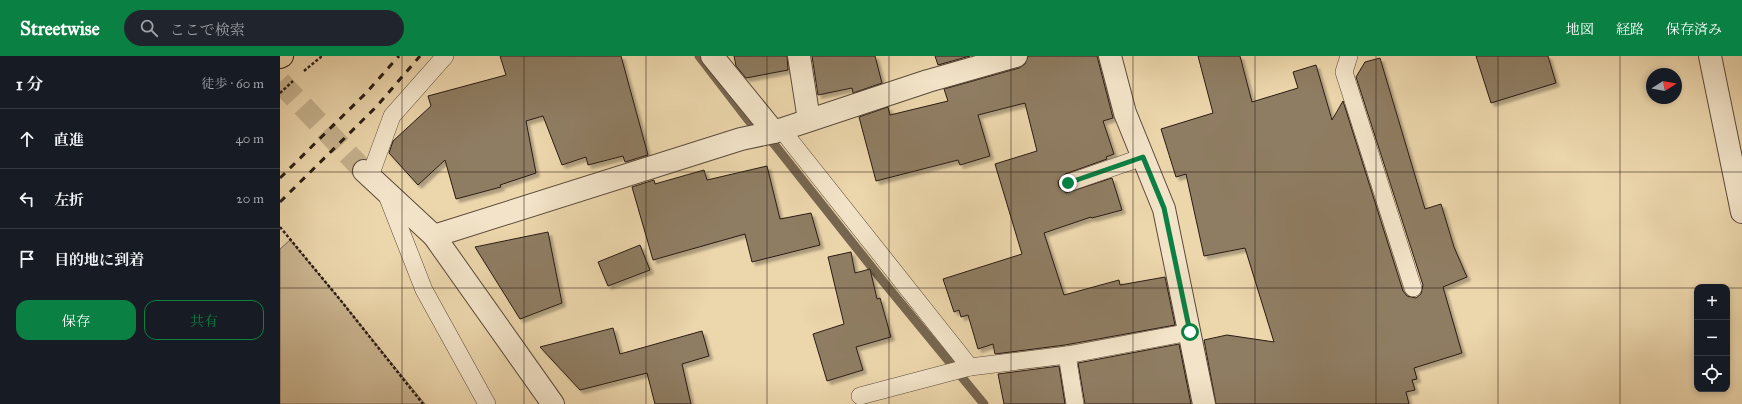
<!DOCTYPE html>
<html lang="ja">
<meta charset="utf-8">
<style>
body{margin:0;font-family:"IM FELL Great Primer","Noto Serif JP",serif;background:#20242c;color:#f1f3f6}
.controls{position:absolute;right:12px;bottom:12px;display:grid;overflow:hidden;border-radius:8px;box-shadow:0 2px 6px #0003}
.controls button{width:36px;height:36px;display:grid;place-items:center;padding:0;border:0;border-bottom:1px solid #363941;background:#171b24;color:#f1f3f6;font:20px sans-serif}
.compass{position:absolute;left:1366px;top:12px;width:36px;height:36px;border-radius:50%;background:#171b24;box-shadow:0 2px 6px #0003;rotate:79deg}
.stop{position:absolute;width:12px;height:12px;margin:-9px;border:3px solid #0b8043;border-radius:50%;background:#fff}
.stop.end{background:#0b8043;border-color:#fff;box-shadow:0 1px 4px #0008}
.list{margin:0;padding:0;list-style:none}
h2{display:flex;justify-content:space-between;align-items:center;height:52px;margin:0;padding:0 16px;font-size:17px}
h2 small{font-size:13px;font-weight:400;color:#9ea1a6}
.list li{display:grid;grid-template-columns:26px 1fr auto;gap:12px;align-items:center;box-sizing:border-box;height:60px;padding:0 16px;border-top:1px solid #363941}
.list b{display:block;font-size:15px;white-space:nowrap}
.list em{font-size:13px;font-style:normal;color:#9ea1a6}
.actions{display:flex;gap:8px;padding:12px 16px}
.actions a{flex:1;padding:9px 0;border:1px solid #0b8043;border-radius:12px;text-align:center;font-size:14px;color:#0b8043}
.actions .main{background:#0b8043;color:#fff}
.icon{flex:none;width:22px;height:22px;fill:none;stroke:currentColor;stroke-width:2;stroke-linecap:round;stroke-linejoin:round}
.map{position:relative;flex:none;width:1462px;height:348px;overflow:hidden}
header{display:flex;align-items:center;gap:24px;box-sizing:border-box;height:56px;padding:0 20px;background:#0b8043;color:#fff}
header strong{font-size:19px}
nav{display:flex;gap:22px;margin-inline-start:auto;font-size:14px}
.search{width:280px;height:36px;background:#20242c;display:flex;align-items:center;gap:10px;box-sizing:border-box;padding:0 14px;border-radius:22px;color:#9ea1a6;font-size:15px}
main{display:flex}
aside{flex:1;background:#171b24}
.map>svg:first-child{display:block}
.green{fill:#cbb692;stroke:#7a6952}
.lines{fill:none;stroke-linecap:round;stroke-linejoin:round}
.stream{stroke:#776650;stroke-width:9}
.building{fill:#8f7d63;stroke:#2a1c13;filter:url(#shadow)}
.minor-tunnel{stroke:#c5b18d;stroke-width:22;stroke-dasharray:22 11;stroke-linecap:butt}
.service-casing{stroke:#5a4a39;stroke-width:18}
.minor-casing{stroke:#5a4a39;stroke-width:24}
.primary-casing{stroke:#2a1c13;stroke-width:24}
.path{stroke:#2a1c13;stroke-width:2.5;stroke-dasharray:3 2;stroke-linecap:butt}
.service{stroke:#f3e4c9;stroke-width:17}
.minor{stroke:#f3e4c9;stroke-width:22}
.primary{stroke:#ecd6ac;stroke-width:22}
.rail{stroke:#2a1c13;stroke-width:3;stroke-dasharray:7 7;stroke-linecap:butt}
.route{stroke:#0b8043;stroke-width:5}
.grid{fill:none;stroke:#2a1c13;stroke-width:1;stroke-opacity:0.55}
</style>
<header>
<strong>Streetwise</strong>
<div class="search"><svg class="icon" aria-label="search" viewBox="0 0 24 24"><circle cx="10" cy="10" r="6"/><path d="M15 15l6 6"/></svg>ここで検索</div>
<nav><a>地図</a><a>経路</a><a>保存済み</a></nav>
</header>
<main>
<aside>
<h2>1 分<small>徒歩 · 60 m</small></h2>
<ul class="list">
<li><svg class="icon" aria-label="ahead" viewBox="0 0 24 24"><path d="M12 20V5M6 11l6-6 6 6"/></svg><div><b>直進</b></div><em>40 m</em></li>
<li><svg class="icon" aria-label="left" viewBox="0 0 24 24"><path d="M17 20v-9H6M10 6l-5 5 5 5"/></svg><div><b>左折</b></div><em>20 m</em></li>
<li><svg class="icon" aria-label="arrive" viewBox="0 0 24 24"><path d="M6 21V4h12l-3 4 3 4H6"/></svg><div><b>目的地に到着</b></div></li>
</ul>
<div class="actions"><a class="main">保存</a><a>共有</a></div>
</aside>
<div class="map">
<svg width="1462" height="348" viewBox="0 0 1462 348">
<defs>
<filter id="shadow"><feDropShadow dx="3.5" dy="3.5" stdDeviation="1" flood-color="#0004"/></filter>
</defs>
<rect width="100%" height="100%" fill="#ecd6ac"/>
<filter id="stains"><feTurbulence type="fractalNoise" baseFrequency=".005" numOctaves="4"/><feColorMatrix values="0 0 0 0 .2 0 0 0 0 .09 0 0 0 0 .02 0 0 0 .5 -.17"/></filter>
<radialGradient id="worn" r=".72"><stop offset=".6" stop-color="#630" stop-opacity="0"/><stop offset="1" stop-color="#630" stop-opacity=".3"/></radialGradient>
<path class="green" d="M10,184L62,246L145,348H0V193Z"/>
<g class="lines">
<path class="stream" d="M419,0L469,65L494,88L602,224L704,348"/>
</g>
<g class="building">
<path d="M220,0H341L368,99L345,106L343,100L308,109L306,101L282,109L263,60L246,65L256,117L220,129L221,131L176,143L165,104L138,129L109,97L113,85L151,50L148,40L226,19Z"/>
<path d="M454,0H507L508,14L466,22L456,10Z"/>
<path d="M532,0H595L602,27L573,37L572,32L538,39Z"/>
<path d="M655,0H690L658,9Z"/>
<path d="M748,0H817L833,62L823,65L834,98L826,101L827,103L785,118L778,125L779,131L786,137L832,122L842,154L812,162L811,161L764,177L784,239L839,224L840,229L885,221L895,269L785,289L715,298L713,288L698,293L688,259L681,261L679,254L674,256L663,223L742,198L715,108L757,95L745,47L698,59L710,100L680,109L678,104L596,125L579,61L608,51L610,59L668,45L664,33L739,12L745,8Z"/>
<path d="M918,0H960L972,46L1018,32L1013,16L1036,9L1052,64L1063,45L1123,235L1127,240L1136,242L1141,238L1143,229L1076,21L1085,6L1100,2L1145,153L1161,148L1174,191L1187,221L1163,231L1182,297L1134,312L1137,323L1132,324L1135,334L1126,336L1129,348H936L924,284L947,279L994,286L965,192L924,200L906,118L896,121L881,73L933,57Z"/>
<path d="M1196,0H1268L1276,27L1211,47Z"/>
<path d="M487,110L500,163L531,157L540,189L472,206L465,178L373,204L352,131L374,124L375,128L424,114L427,124Z"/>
<path d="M268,176L282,247L240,263L195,191Z"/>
<path d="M360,189L370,214L328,230L318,206Z"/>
<path d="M571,196L575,217L590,213L597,243L600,242L611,281L576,291L583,314L547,325L533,278L564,268L548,201Z"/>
<path d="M333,272L340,298L422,275L429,300L402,308L411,348H375L367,317L300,334L260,291Z"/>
<path d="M899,288L911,348H805L798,307Z"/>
<path d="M779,310L785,348H724L718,318Z"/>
</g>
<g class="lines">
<path class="minor-tunnel" d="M0,26L84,115"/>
<defs>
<g id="service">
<path d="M1069,0L1064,16L1133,232"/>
<path d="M501,73L690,311L787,299L910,276"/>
<path d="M90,120L112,60L165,0"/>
<path d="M788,127L863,101"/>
<path d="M106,137L144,234L207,348"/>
<path d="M787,299L795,348"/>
<path d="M580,340L690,311"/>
</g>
<g id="minor">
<path d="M432,0L494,76"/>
<path d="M519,0L529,64"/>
<path d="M830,0L845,57L884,153L924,348"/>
<path d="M1430,0L1462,156"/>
<path d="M84,115L154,180L273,348"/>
<path d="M154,180L461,83L494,76L648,25L736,0"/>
</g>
<path id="primary" d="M0,1L2,0"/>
</defs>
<use href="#service" class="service-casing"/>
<use href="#minor" class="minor-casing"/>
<use href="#primary" class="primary-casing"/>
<g class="path">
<path d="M24,15L42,0"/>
<path d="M0,37L13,25"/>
<path d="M0,171L62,246L143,348"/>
</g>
<use href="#service" class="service"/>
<use href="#minor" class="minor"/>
<use href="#primary" class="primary"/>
<g class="rail">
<path d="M0,122L86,37L119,0"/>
<path d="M0,146L97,50L140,0"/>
</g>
</g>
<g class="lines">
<path class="route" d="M788,127L863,101L884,152L910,276"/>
</g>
<path class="grid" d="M122,0V348M244,0V348M366,0V348M487,0V348M609,0V348M731,0V348M853,0V348M975,0V348M1096,0V348M1218,0V348M1340,0V348M0,116H1462M0,232H1417M1447,232H1462"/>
<rect width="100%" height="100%" filter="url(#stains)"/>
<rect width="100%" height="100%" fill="url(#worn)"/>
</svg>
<div class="controls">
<button>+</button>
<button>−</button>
<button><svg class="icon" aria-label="locate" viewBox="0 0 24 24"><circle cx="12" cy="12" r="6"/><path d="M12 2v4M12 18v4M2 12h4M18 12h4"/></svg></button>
</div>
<svg class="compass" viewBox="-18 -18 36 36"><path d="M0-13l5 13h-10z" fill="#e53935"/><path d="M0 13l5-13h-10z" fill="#9ea1a6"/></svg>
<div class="stop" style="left:910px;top:276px"></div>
<div class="stop end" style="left:788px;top:127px"></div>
</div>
</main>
